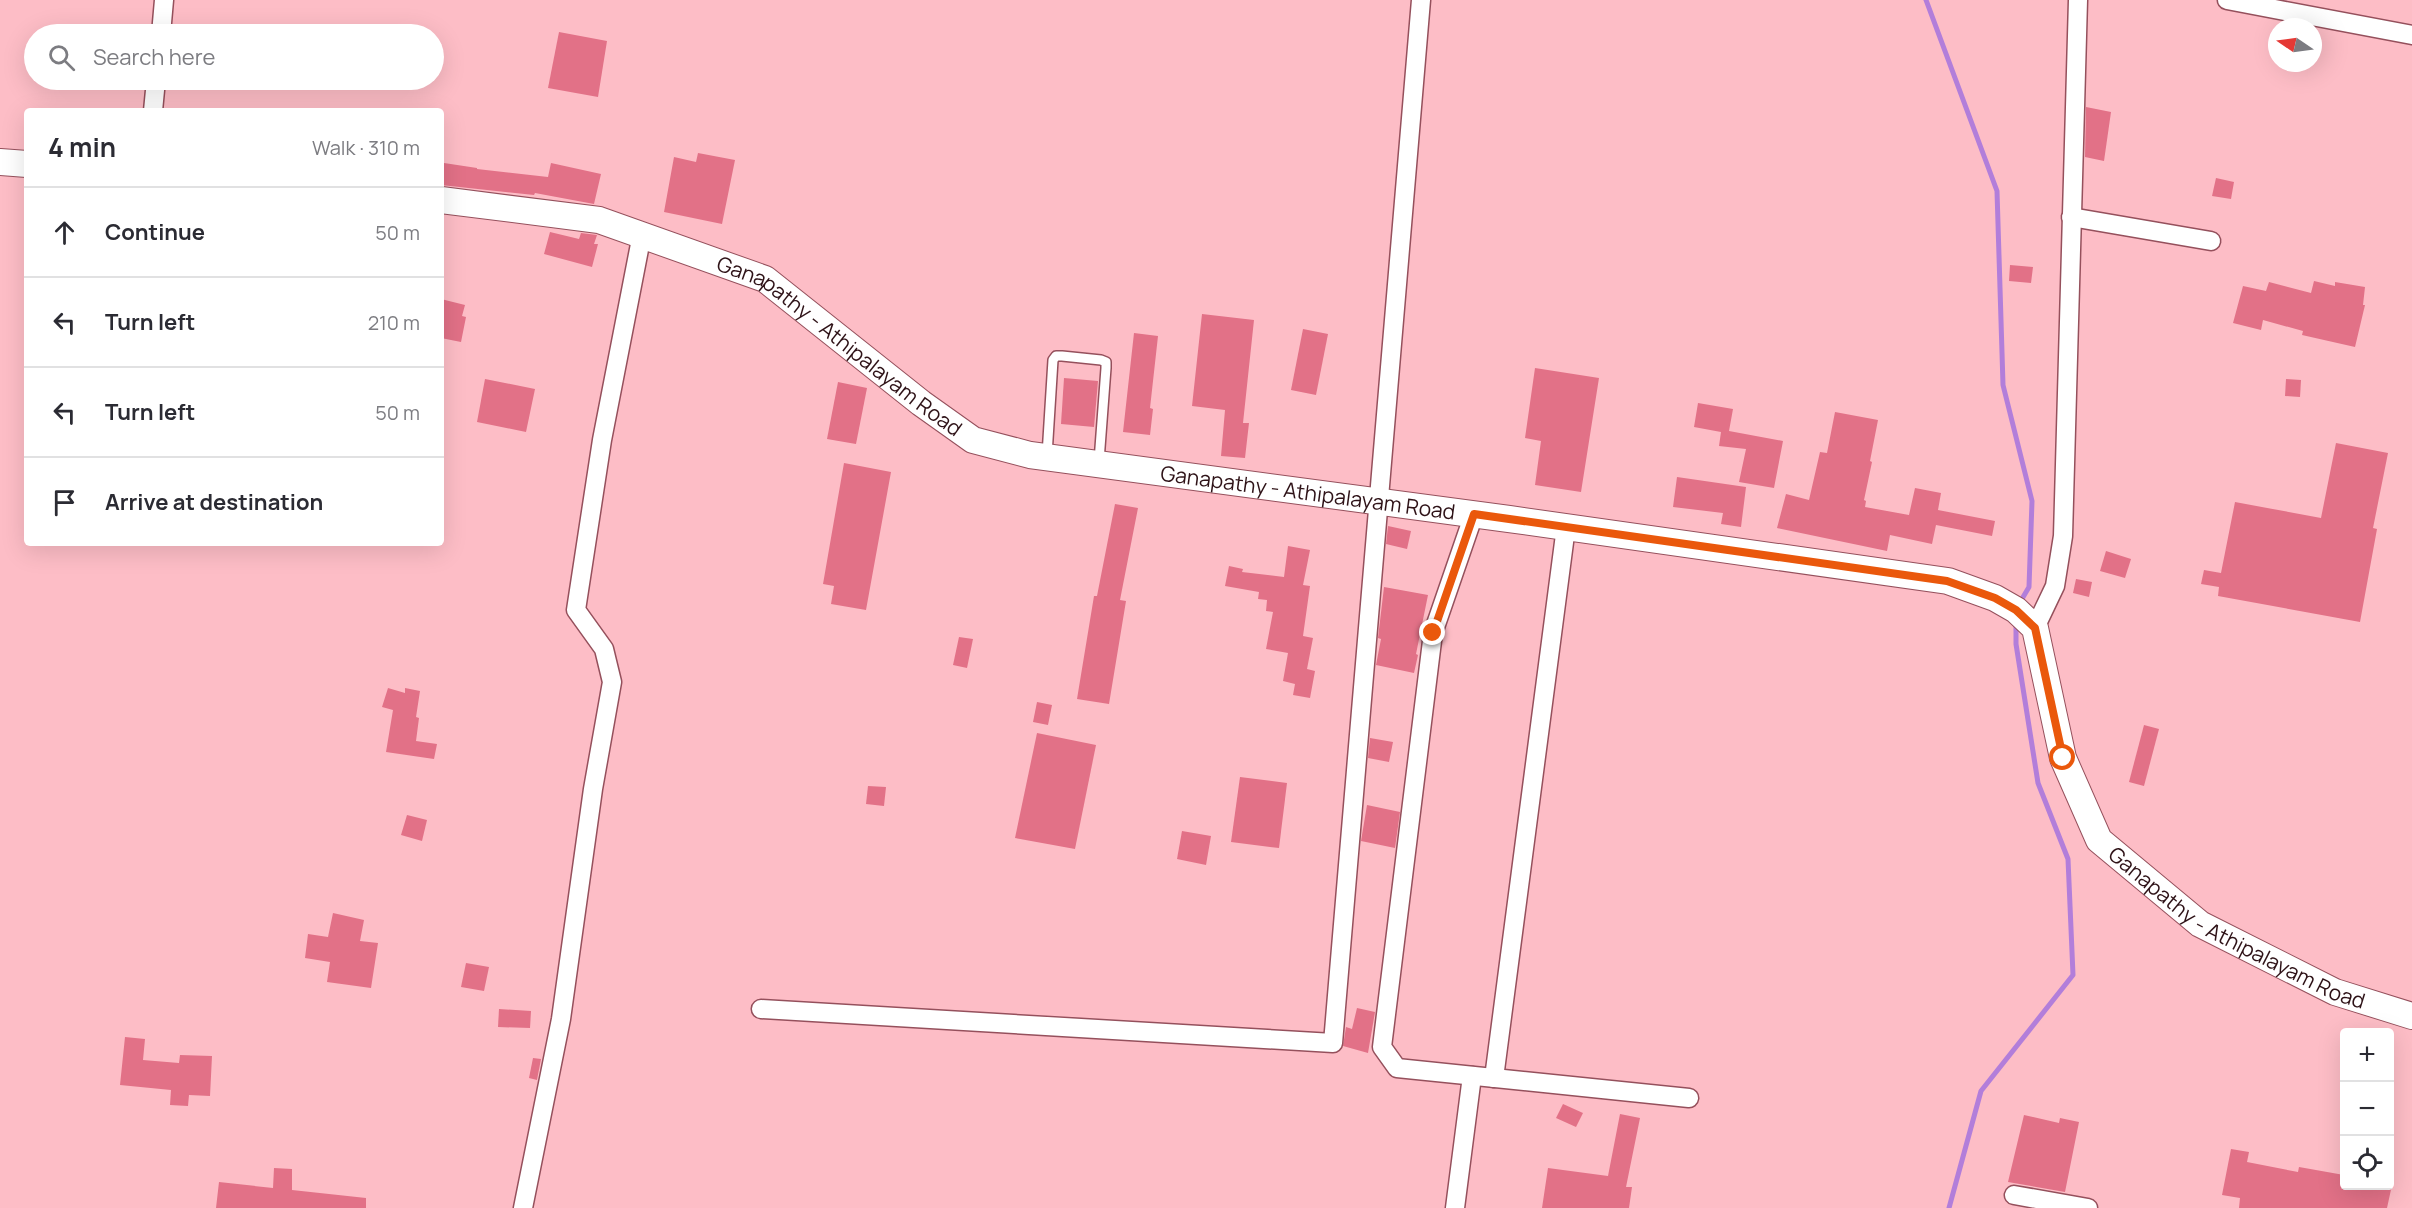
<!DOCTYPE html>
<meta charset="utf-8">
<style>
body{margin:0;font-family:Manrope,sans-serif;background:#f7f7f7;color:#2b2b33}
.controls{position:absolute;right:18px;bottom:18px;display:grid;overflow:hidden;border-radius:6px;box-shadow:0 6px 24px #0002}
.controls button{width:54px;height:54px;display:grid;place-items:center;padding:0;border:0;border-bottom:2px solid #e1e1e2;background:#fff;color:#2b2b33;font:30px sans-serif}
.compass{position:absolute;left:2268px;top:18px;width:54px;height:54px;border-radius:50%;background:#fff;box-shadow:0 6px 24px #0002;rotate:283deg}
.stop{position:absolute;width:18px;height:18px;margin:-14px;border:4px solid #ea580c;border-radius:50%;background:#fff}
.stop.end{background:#ea580c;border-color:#fff;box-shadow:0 2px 6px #0008}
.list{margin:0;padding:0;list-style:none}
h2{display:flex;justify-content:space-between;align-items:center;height:78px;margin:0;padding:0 24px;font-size:26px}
h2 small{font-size:20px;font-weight:400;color:#7c7c81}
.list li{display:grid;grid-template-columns:39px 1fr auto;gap:18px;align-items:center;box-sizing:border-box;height:90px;padding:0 24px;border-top:2px solid #e1e1e2}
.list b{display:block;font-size:22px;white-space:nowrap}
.list em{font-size:20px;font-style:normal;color:#7c7c81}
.icon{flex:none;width:33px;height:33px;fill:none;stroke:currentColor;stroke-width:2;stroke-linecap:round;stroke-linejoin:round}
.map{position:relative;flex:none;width:2412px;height:1208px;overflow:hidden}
.search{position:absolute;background:#fff;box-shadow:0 6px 24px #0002;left:24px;top:24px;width:420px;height:66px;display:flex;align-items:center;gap:15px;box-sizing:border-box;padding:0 21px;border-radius:33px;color:#7c7c81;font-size:22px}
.panel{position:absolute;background:#fff;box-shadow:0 6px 24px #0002;left:24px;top:108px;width:420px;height:438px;border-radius:6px}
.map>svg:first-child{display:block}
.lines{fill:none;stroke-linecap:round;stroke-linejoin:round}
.stream{stroke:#b27eda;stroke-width:5}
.building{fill:#e27187}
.lane-casing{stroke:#95505c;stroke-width:12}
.street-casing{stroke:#95505c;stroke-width:21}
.secondary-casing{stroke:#95505c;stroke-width:28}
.lane{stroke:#fff;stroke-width:9}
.street{stroke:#fff;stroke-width:18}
.secondary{stroke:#fff;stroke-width:26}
.route{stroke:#ea580c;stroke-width:8}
.labels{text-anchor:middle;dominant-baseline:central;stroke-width:6;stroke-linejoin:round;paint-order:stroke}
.street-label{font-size:21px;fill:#2e1217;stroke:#fdbdc6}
</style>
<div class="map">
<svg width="2412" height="1208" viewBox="0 0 2412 1208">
<rect width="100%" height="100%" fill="#fdbdc6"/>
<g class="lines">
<g class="stream">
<path d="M1926,0L1997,191L2003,385L2032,501L2029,587L2019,604"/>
<path d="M1949,1208L1981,1091L2073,975L2068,859L2038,783L2016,644V621"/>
</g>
</g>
<g class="building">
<path d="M559,32L607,41L598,97L548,88Z"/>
<path d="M2086,107L2111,112L2104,161L2085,157Z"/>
<path d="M698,153L735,160L722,224L664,212L674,157L696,162Z"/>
<path d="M444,163L477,168V169L548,177L551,163L601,174L594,204L535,193L534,195L441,185Z"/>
<path d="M2216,178L2234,182L2231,199L2212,196Z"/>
<path d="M550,232L579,239L581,233L597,235L594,244H598L592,267L544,254Z"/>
<path d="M2010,265L2033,267L2031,283L2009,281Z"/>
<path d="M2314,281L2335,286V282L2365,287L2363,305H2365L2355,347L2302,335L2303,331L2263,320L2261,330L2233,323L2243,286L2266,291L2269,282L2311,293Z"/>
<path d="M441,299L465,305L462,316L466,317L461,342L441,338Z"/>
<path d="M1202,314L1254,320L1243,423H1249L1245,458L1221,456L1225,410L1192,406Z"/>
<path d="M1303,329L1328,334L1316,395L1291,390Z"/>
<path d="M1134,333L1158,336L1150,408L1153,409L1150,435L1123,432Z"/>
<path d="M1535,368L1599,378L1581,492L1535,485L1541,441L1525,438Z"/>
<path d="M1064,378L1098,381L1094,427L1061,424Z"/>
<path d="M485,379L535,389L526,432L477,422Z"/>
<path d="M2286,379L2301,380L2300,397L2285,396Z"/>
<path d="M838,382L867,388L856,444L827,439Z"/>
<path d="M1698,403L1733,409L1729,431L1783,441L1774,488L1739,482L1746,449L1719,446L1721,432L1694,427Z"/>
<path d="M1835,412L1878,420L1870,461L1872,462L1864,500L1866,501L1865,507L1909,515L1915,488L1941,493L1938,510L1995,521L1992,536L1936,525L1932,544L1890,535L1887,551L1777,528L1786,494L1809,500L1820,452L1827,453Z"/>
<path d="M2336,443L2388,453L2373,528L2377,529L2360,622L2218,596L2219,587L2201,584L2204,570L2221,573L2235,502L2321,518Z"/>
<path d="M844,463L891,472L866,610L831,604L834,586L823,584Z"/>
<path d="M1677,477L1746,487L1741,527L1721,524L1723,513L1673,507Z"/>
<path d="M1115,504L1138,508L1120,600L1126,601L1109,704L1077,699L1094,596H1097Z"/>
<path d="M1388,526L1411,531L1407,549L1386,544Z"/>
<path d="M1288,546L1310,550L1303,585L1310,586L1303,636L1313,638L1307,669L1315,671L1310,698L1293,695L1295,684L1283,681L1288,653L1266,649L1273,612L1266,611L1267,600L1258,599L1259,592L1225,586L1229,566L1243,569L1242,572L1284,577Z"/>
<path d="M2106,551L2131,559L2125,578L2100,571Z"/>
<path d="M2076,579L2092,582L2089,597L2073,593Z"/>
<path d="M1384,587L1428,595L1416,654L1418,655L1414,673L1376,665L1381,639L1378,638Z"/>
<path d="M959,637L973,639L967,668L953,665Z"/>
<path d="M388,688L405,693V688L420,691L416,717L419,718L416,741L437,744L434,759L386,752L393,710L382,707Z"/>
<path d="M1037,702L1052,705L1048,725L1033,722Z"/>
<path d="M2144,725L2159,729L2144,786L2129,782Z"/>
<path d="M1037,733L1096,745L1075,849L1015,838Z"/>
<path d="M1370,738L1393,742L1389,762L1368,758Z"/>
<path d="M1240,777L1287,783L1279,848L1231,842Z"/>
<path d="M868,786L886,787L884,806L866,804Z"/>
<path d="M1367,805L1400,812L1395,848L1361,841Z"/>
<path d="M407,815L427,820L422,841L401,835Z"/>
<path d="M1182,831L1211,836L1206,865L1177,859Z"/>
<path d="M333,913L364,920L360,941L378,943L371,988L327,982L330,962L305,958L308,934L328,937Z"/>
<path d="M466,963L489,967L484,991L461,987Z"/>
<path d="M1357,1008L1375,1012L1368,1053L1343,1046L1346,1027L1352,1029Z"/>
<path d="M499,1009L531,1011L530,1028L498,1027Z"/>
<path d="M125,1037L145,1039L143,1060L179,1063L180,1055L212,1056L210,1096L189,1095L188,1106L170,1105L171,1090L120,1085Z"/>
<path d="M533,1058L541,1059L537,1080L529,1078Z"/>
<path d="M1563,1104L1583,1113L1576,1127L1556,1118Z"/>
<path d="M1620,1114L1640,1118L1626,1187H1632L1629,1208H1542L1548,1168L1608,1176Z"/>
<path d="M2024,1115L2059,1123L2060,1118L2079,1122L2065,1192L2008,1182Z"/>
<path d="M2231,1149L2249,1152L2247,1162L2298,1172L2299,1167L2344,1175V1185H2392L2387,1208H2239L2240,1198L2222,1195Z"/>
<path d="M274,1168L292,1169V1190L366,1198V1208H216L219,1182L273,1188Z"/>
</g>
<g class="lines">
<defs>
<path id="lane" d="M1047,455L1053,360L1056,356H1062L1101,360L1106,362V368L1099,461"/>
<g id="street">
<path d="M2227,0L2412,35"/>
<path d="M161,34L164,0"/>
<path d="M153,111L156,80"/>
<path d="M2071,217L2211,241"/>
<path d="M1474,514L1433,633L1382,1047L1397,1068L1689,1098"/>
<path d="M2035,628L2055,586L2063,536L2078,0"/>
<path d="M761,1009L1333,1043L1421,0"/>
<path d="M1494,1078L1566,527"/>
<path d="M2014,1195L2088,1208"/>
<path d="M523,1208L561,1019L593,789L612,682L604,649L576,610L602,440L642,234"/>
<path d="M1455,1208L1472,1076"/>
</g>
<g id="secondary">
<path d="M0,162L27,164"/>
<path id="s1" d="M441,200L599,220L765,279L921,403L973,440L1030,455L1509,519L1948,581L1995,598L2016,610L2035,628L2063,758L2099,840L2200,924L2335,992L2412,1016"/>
</g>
</defs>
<use href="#lane" class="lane-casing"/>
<use href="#street" class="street-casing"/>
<use href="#secondary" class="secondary-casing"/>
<use href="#lane" class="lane"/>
<use href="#street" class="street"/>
<use href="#secondary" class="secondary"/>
</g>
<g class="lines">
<path class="route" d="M1433,633L1474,514L1947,581L1995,598L2016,610L2035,628L2063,758"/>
</g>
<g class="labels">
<g class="street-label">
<text stroke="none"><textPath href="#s1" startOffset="434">Ganapathy - Athipalayam Road</textPath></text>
<text stroke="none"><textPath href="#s1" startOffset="938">Ganapathy - Athipalayam Road</textPath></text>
<text stroke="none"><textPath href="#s1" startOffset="2072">Ganapathy - Athipalayam Road</textPath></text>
</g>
</g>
</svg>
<div class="controls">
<button>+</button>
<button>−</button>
<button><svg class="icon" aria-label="locate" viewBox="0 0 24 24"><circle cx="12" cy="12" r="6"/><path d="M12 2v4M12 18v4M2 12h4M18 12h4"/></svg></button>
</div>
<svg class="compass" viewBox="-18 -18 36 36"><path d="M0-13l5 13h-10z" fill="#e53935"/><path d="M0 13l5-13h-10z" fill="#7c7c81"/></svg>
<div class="stop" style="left:2063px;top:758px"></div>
<div class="stop end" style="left:1433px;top:633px"></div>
<div class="search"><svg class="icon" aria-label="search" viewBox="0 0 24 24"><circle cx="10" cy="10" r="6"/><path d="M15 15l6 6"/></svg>Search here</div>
<section class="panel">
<h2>4 min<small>Walk · 310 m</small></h2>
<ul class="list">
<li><svg class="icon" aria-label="ahead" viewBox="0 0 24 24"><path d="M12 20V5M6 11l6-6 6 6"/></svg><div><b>Continue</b></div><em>50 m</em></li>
<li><svg class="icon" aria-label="left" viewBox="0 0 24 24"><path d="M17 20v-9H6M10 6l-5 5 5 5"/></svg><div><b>Turn left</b></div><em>210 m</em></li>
<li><svg class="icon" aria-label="left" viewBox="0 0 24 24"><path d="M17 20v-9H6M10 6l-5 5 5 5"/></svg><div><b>Turn left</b></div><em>50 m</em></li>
<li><svg class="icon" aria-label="arrive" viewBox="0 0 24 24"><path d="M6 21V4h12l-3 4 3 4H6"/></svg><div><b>Arrive at destination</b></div></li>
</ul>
</section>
</div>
